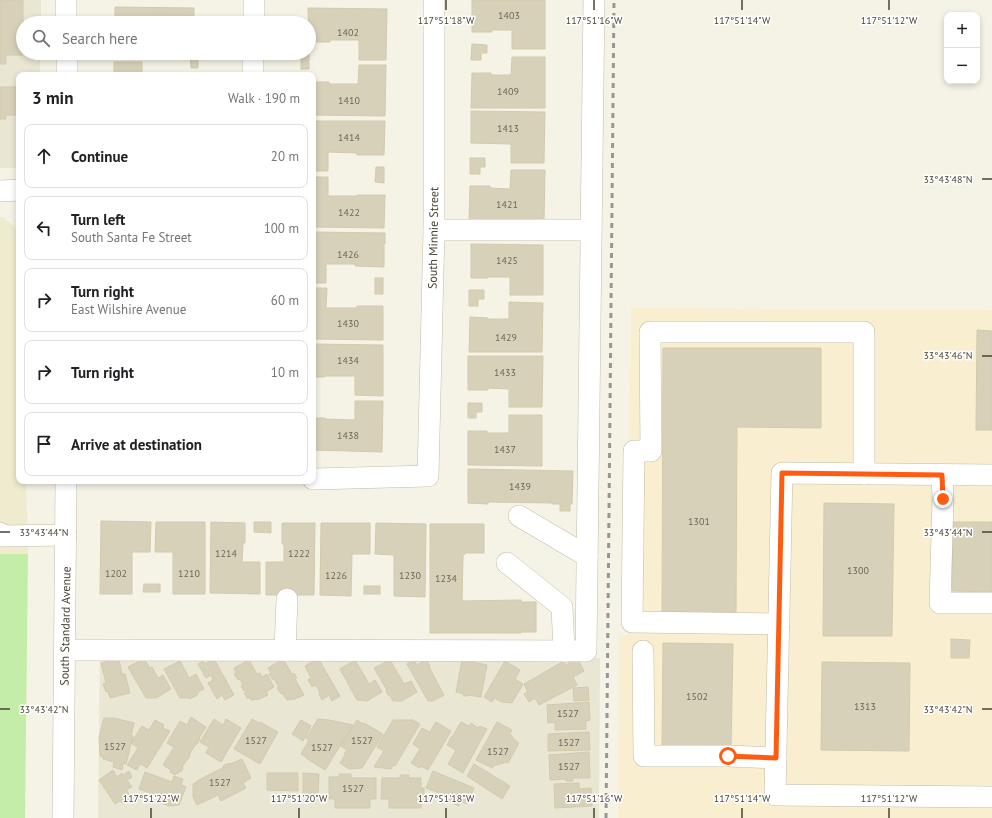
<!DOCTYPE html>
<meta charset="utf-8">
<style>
body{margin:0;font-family:"PT Sans",sans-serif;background:#f2f2f2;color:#202124}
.controls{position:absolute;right:12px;top:12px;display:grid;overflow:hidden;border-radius:8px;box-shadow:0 2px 6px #0003}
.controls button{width:36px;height:36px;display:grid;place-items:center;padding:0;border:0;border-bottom:1px solid #e0e0e0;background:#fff;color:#202124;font:20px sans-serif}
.stop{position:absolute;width:12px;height:12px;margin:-9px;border:3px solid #ff5c12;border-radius:50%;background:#fff}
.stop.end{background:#ff5c12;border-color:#fff;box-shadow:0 1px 4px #0008}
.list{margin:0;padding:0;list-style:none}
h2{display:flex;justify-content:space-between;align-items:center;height:52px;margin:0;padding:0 16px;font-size:17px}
h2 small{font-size:13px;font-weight:400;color:#757577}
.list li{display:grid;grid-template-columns:26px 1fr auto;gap:12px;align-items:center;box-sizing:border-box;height:64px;margin:0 8px 8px;padding:0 8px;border:1px solid #e0e0e0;border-radius:8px}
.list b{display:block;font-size:15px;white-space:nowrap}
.list p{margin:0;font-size:13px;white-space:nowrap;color:#757577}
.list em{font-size:13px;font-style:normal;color:#757577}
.icon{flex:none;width:22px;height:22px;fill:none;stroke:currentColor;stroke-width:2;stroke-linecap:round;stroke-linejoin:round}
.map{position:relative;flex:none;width:992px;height:818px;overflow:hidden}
.search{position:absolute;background:#fff;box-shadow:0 2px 6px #0003;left:16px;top:16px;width:300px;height:44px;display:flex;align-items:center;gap:10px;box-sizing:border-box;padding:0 14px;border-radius:22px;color:#757577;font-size:15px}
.panel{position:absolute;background:#fff;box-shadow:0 2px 6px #0003;left:16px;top:72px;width:300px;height:412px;border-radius:8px}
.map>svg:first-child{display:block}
.residential{fill:#e9e6d3}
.commercial{fill:#f9eecf}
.education{fill:#efebce}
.green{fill:#c4edaa}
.building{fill:#d8d1ba;stroke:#d3caac}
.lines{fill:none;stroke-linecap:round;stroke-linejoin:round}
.minor-casing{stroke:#c1bda7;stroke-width:22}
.minor{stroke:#fff;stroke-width:21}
.rail{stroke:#969696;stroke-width:3;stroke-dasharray:5 5;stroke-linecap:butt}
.route{stroke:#ff5c12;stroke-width:5}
.ticks{fill:none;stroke:#484434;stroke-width:1.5}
.labels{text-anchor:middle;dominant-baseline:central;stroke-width:3;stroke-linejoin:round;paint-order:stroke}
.number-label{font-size:10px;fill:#6c6756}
.street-label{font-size:12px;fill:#484434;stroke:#fff}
.ticks-label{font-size:10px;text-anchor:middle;fill:#484434;stroke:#fff;stroke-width:3;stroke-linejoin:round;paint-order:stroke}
</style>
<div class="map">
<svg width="992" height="818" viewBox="0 0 992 818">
<rect width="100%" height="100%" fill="#f5f3e6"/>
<g class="residential">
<path d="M0,0H41V23H23V53H40V75H19V168H0Z"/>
<path d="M100,653L600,658L599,818H98Z"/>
</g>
<path class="commercial" d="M631,308L992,310V818H618L619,635H627Z"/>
<path class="education" d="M0,217H4L19,232V481H26L28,554H0Z"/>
<path class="green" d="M0,554H28L25,818H0Z"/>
<g class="building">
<path d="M0,0H23V55H6V64H0Z"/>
<path d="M472,0H545V49H512V30H492V32H472Z"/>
<path d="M115,7L194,8V23H115Z"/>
<path d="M308,8L387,9L386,60H359V40H330V42H309Z"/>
<path d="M472,44L487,45V53H481V60H471Z"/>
<rect x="115" y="53" width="27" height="5"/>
<path d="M190,53H198V68H191Z"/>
<rect x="301" y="54" width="8" height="15"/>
<path d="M512,57H545V108H471L472,73H491V75H511Z"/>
<rect x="114" y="62" width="28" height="13"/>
<path d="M359,65H386L385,116L313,115V82H329V84H358Z"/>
<path d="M1,87H19V115H6V119H0V88Z"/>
<path d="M471,111L545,112L544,163H511V144L471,143Z"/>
<path d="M313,121H385L384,155H357V153L328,152V171H313Z"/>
<path d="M470,158H485V167H480V174H470Z"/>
<path d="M376,167H384V183L375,182Z"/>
<path d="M511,170H545L544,221L469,220L470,186H490V188L510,189Z"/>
<path d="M313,177H328V196H357V195H385L384,228L313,227Z"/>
<path d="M313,232L385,233V244H384V267L355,266V264H326V283H313Z"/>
<path d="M471,244L543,245V295H510V277H488V278H471Z"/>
<rect x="375" y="278" width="8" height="16"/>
<path d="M313,288H327L326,308H357V306H383V340L313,339Z"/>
<path d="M469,290H484V299H478V306H469Z"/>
<path d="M509,302L543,303L542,352H469L470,317L488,318V319H509Z"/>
<path d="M977,330L992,331V430H976Z"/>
<path d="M313,344L383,345V396L355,395V376H325V377H313Z"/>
<path d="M663,348H821V428L737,427L736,614H662Z"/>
<path d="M468,356H543L542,407H509V389L488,388V390H468Z"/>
<path d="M355,401H383L382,452L313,450V418H325V419L355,420Z"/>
<path d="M468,403H482V412H476V418H468Z"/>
<path d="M509,415H542V466L468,465V431H487V433H509Z"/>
<path d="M468,469L573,471L572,504H570V511H560V504H552V503L488,502V504L468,503Z"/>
<path d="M824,503L894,504L892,636H823Z"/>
<path d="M101,521L151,522L150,552H132V594H100Z"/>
<path d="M156,522H205V594H173V552H155Z"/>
<path d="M211,522L245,523V543H243L242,562H260V594L210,593Z"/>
<path d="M254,522H271V533L254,532Z"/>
<path d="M953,522H992V592L952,591Z"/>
<path d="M282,523H315L314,595H266V562H284V544H282Z"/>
<path d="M321,523H370V554H352L351,596L320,595Z"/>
<path d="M376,523L426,524L425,597L394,596V555L375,554Z"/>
<path d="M430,524H484V553H466L463,556L462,601L521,600V602H536V632H521V633H430Z"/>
<path d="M144,584H160V592H143Z"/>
<rect x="364" y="586" width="16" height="8"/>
<path d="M951,639L970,640L969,658H951Z"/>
<path d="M663,643L733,644L731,749L662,748Z"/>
<path d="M318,658L340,696L332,701L329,695L322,700L319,694L320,693L316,685L312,687L308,680L311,678L305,666Z"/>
<path d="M577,658L584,671L573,677L577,685L539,705L535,698L529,702L524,694L528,692L524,684L564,661L566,665Z"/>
<path d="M144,659L150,668L152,667L158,678L163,675L171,689L156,698H146L128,667Z"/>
<path d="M214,659L234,695L225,700L222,695L217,699L208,683L213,680L211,675L206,678L198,664L203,661L205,664Z"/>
<path d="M283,659L292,674L294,673L297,678L295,679L304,695L295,699L287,700L282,693L281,694L277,688L279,687L274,679L273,680L269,674L271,673L268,668Z"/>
<path d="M113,660H119L122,674H125L130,693L110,698L108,691L106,692L103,684L106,683L101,663Z"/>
<path d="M249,660L257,674L260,673L262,677L267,674L274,687L266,692L268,695L260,699L251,700L250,697L248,699L244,693L247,692L246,690L244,691L241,686L243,685L240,679L238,680L234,674L236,673L234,668Z"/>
<path d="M355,660L369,684L375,680L382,692L367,701L357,700L340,669Z"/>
<path d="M390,660L404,684L411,681L417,692L402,701H393L390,695H388L386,691L387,690L374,668Z"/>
<path d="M414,660L417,665L425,660L426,661H427L430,666L429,667L444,695L433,701H428L407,664Z"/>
<path d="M462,660L487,665L481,697L468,695L467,696H463L464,694L456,692Z"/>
<path d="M180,661L189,678L196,674L204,689L198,692V694L196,696L189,699L188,698H180L164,669Z"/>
<path d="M505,661L520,670L515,679L523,684L512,703L502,702L494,698L492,702L484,697Z"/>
<path d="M822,662L910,663L909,751L821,750Z"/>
<path d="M588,687L589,700L574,701L573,688Z"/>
<path d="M589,702L590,720L586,721V729L555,730V722L548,723L547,705Z"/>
<path d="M191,717L206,727L199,738L200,739L197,744H196L189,755L190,756L182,767L183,768L181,772L179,771L178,774L176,773L175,775L170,772L171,770L163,765L174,747L167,743L180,721L187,725Z"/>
<path d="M104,718H114L134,723L131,736H133L126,764L123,763L122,770L113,767L114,762L103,759V757L100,756L99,737Z"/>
<path d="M214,719L223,725L226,719L241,728L221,762L206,753L209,747L200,742Z"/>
<path d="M252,719L259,723L260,722L278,732L260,764L234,749Z"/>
<path d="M318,719L329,720L353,725L325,770L306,758V757L301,754L309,740L306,738Z"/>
<path d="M155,720L164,725L163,728L170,731L147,768L141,764H140L137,770L127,765L138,748L131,743L142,726L149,730Z"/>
<path d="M301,720L311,726L303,741L292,734Z"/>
<path d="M357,720L363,724L364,723L383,734L362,768L349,769L340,763L345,755L344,754L347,750L341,746Z"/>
<path d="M393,720H413L420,724L395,766L393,765L391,769L374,767L384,751L377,747Z"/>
<path d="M436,722L451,731L428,770L421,766L420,768L411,763L420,749L413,744L422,728L430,732Z"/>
<path d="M461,722L469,726L471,723L478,728L480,726L487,729L463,773L448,764L456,750L447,745L449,742V741L451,737H452Z"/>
<path d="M497,722L512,730L510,734L516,741L519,743L508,763L507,762L493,766L492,768L476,760Z"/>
<path d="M589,732L590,750L548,751V734Z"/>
<path d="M589,752L590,778H573V781H566V779L550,780L549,755Z"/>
<path d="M242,759L251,778L243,783L246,788L221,801L218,795L197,805L193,797V784L197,782V781L224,767L223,766L229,763L230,764Z"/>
<path d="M474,764L510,786L502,799L467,776Z"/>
<path d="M113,770L117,777L122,773L123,775L129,771L132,777L127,780L132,787L126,790L132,798L123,804L120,801L115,804L99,780Z"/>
<path d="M433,771L474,788L467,804L460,801L459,806L446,800L447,796L426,788Z"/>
<path d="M145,772L172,782L174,776L183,779L181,785L186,787L179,805L170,806L160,803L162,797L139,789Z"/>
<path d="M267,773H298V791L267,790Z"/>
<path d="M303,773L319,774L318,795H303Z"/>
<path d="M339,774H351V778H376V799H370V808H335V799H329V777H339Z"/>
<path d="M400,775H409V778H421V788H424V799H421V808H389V799H381L382,778H400Z"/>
<path d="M579,783V789L591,788L592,806L555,808L554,784Z"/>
</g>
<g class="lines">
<defs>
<g id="minor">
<path d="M66,0V23"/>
<path d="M254,23V0"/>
<path d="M67,53V75"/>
<path d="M253,75V53"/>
<path d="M0,191L19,190"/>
<path d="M434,230H591"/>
<path d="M942,475L943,499L940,603H992"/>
<path d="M992,475L782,473L775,795L992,797"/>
<path d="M313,479L428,476L434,230V0"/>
<path d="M519,516L587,556"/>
<path d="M0,533L2,536L66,535"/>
<path d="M507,563L562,607L564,651"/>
<path d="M779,624L632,622L634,451H651L650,332H864V474"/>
<path d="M65,650L586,651L594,0"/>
<path d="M285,650L287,599"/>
<path d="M643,651L644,756H728L776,758"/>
<path d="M63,818L66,481"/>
</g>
</defs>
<use href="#minor" class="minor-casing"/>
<use href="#minor" class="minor"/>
<path class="rail" d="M606,818L614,0"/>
</g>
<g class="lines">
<path class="route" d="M728,756L776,758L782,473L942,475L943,499"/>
</g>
<path class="ticks" d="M446,0V10M594,0V10M742,0V10M889,0V10M982,179H992M982,356H992M0,532H10M982,532H992M0,709H10M982,709H992M151,808V818M299,808V818M446,808V818M594,808V818M742,808V818M889,808V818"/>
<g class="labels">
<g class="number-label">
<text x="509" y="15">1403</text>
<text x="348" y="32">1402</text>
<text x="508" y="91">1409</text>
<text x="349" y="100">1410</text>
<text x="508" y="128">1413</text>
<text x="349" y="137">1414</text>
<text x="507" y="204">1421</text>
<text x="349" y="212">1422</text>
<text x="348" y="254">1426</text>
<text x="507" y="260">1425</text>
<text x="348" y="323">1430</text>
<text x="506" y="337">1429</text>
<text x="348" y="360">1434</text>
<text x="505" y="372">1433</text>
<text x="348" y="435">1438</text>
<text x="505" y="449">1437</text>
<text x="520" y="486">1439</text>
<text x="699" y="521">1301</text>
<text x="226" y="553">1214</text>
<text x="299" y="553">1222</text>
<text x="858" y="570">1300</text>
<text x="116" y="573">1202</text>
<text x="189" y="573">1210</text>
<text x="336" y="575">1226</text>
<text x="410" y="575">1230</text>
<text x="446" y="578">1234</text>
<text x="697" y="696">1502</text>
<text x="865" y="706">1313</text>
<text x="568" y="713">1527</text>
<text x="256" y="740">1527</text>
<text x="362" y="740">1527</text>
<text x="569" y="742">1527</text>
<text x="115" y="746">1527</text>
<text x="322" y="747">1527</text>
<text x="498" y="751">1527</text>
<text x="569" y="766">1527</text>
<text x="220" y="782">1527</text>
<text x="353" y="788">1527</text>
</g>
<g class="street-label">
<text transform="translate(433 238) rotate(-89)">South Minnie Street</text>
<text transform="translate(65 626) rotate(-89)">South Standard Avenue</text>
</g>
</g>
<g class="ticks-label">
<text x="446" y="24">117°51'18"W</text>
<text x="594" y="24">117°51'16"W</text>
<text x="742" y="24">117°51'14"W</text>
<text x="889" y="24">117°51'12"W</text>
<text x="948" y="183">33°43'48"N</text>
<text x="948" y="359">33°43'46"N</text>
<text x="44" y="536">33°43'44"N</text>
<text x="948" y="536">33°43'44"N</text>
<text x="44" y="713">33°43'42"N</text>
<text x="948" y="713">33°43'42"N</text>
<text x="151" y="802">117°51'22"W</text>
<text x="299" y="802">117°51'20"W</text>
<text x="446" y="802">117°51'18"W</text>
<text x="594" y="802">117°51'16"W</text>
<text x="742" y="802">117°51'14"W</text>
<text x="889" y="802">117°51'12"W</text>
</g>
</svg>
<div class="controls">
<button>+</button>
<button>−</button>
</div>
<div class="stop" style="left:728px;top:756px"></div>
<div class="stop end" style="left:943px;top:499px"></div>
<div class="search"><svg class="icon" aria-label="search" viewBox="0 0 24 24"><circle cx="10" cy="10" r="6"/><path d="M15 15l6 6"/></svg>Search here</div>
<section class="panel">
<h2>3 min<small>Walk · 190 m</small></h2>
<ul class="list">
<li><svg class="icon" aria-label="ahead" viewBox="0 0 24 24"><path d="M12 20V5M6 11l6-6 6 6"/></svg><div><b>Continue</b></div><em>20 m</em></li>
<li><svg class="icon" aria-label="left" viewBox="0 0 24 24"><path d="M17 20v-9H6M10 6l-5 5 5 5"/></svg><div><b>Turn left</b><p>South Santa Fe Street</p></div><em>100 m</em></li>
<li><svg class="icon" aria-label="right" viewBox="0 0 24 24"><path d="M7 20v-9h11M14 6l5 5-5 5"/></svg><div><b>Turn right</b><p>East Wilshire Avenue</p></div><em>60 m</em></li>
<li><svg class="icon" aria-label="right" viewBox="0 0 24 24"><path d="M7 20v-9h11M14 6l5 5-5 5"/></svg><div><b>Turn right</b></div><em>10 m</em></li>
<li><svg class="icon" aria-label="arrive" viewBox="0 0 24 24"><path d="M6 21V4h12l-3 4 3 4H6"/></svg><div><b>Arrive at destination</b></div></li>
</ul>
</section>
</div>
